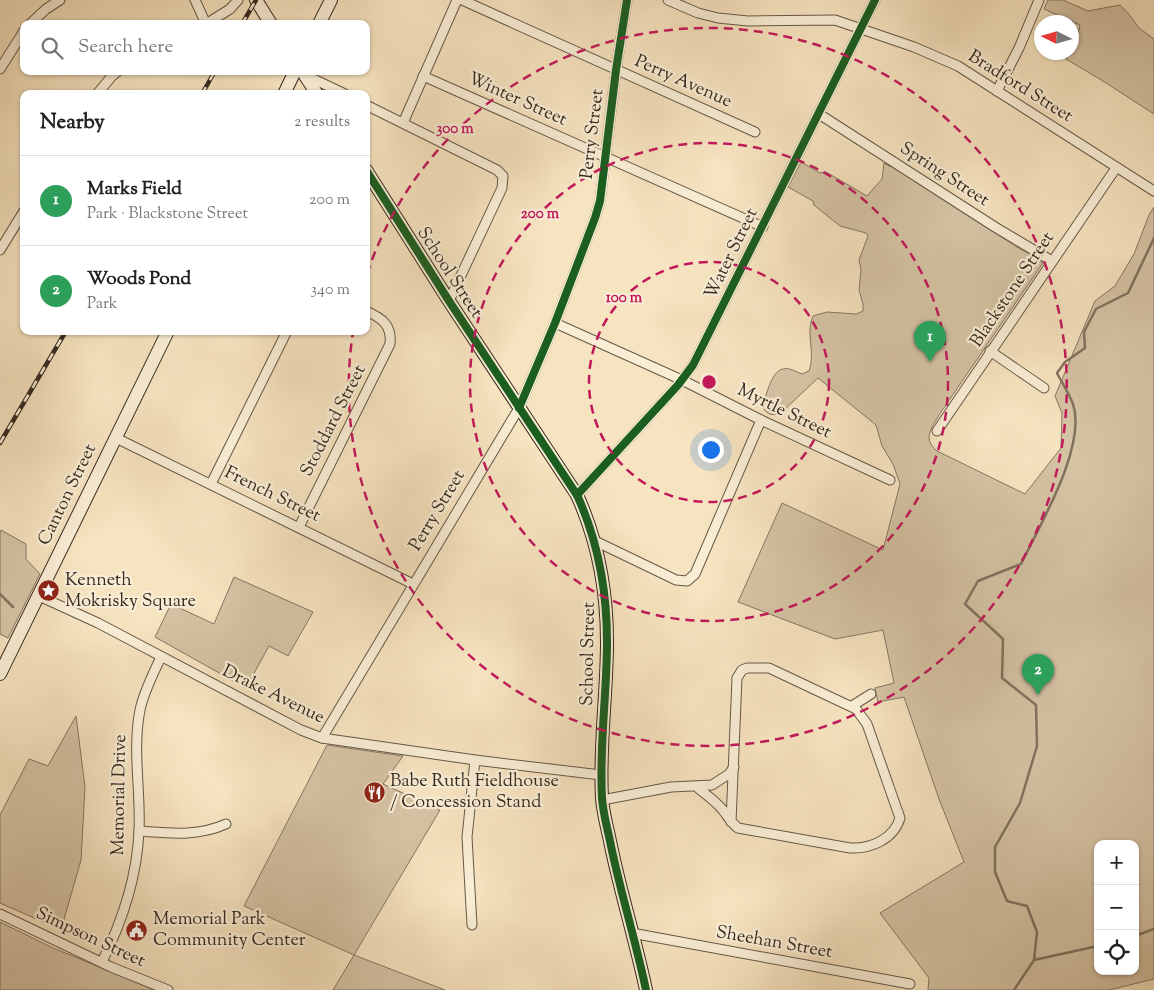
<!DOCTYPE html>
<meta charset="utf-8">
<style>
body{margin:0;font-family:"Sorts Mill Goudy",serif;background:#f2f2f2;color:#222}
.controls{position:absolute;right:15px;bottom:15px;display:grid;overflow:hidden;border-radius:10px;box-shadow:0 1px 4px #0004}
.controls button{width:45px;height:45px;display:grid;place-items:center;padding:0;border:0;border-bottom:1px solid #e0e0e0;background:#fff;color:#222;font:25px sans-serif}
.compass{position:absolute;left:1034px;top:15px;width:45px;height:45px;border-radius:50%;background:#fff;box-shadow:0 1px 4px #0004;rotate:275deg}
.you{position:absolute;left:710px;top:449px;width:18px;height:18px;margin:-12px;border:4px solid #fff;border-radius:50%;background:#1a73e8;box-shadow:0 0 0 8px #1a73e833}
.badge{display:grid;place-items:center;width:32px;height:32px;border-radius:50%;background:#db2777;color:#fff;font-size:16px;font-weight:700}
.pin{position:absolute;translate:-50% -41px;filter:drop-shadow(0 1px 2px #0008)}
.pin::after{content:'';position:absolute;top:26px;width:18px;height:15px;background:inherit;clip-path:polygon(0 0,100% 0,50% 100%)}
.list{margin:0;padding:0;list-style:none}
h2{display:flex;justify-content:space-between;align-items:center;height:65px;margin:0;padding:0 20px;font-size:21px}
h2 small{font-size:16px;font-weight:400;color:#767676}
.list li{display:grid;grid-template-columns:32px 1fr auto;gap:15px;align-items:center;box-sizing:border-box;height:90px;padding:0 20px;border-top:1px solid #e0e0e0}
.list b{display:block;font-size:19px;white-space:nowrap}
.list p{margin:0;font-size:16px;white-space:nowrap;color:#767676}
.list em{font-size:16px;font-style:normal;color:#767676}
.icon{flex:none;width:28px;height:28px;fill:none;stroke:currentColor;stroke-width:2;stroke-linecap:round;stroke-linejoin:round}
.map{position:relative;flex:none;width:1154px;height:990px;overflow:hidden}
.search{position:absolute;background:#fff;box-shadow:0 1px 4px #0004;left:20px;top:20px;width:350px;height:55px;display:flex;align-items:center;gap:12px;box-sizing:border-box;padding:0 18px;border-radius:10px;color:#767676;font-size:19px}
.panel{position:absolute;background:#fff;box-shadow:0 1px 4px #0004;left:20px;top:90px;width:350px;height:245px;border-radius:10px}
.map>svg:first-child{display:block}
.green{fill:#d5c3a4;stroke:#857662;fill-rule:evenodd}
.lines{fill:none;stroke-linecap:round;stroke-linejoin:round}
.stream{stroke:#81735f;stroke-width:2.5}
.street-casing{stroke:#655847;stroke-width:11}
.secondary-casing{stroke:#35291f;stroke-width:14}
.street{stroke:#f9edd5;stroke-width:9}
.secondary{stroke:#f9edd5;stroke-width:12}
.rail-casing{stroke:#35291f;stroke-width:4.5}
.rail{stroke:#f9edd5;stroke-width:2.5;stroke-dasharray:8;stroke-linecap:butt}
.cycleway-casing{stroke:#f9edd5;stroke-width:11}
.cycleway{stroke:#1b5e20;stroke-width:8}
.ring{fill:none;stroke:#c2185b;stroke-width:2.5;stroke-dasharray:9 6}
.labels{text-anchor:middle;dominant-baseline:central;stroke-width:4.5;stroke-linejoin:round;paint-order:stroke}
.street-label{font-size:18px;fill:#35291f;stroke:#f9edd5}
.poi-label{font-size:18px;fill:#35291f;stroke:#f9edd5;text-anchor:start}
.centre{fill:#c2185b;stroke:#f9edd5;stroke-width:2.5}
.ring-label{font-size:15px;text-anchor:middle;font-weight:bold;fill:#c2185b;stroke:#f9edd5;stroke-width:4.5;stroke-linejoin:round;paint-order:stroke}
</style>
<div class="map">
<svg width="1154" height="990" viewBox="0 0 1154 990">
<rect width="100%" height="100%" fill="#f6e3bf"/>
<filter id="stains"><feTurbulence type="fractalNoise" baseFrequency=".004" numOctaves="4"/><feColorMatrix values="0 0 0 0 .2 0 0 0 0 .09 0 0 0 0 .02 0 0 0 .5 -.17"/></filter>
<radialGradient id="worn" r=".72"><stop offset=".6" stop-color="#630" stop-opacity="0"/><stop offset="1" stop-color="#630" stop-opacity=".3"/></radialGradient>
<g class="green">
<path d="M1048,0H1063L1088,11L1120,5L1128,13L1139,28L1154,39V114L1103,81L1066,59C1073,48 1077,39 1080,25L1044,9Z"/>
<path d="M801,162L820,173L826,172L867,196L882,179L884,163L891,167L892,166L1020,249L1040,259L1039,261L1043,263L941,412C933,426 921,438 937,451L1025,494L1061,448L1062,413L1055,396L1095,301L1115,286L1134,254L1149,215L1154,207V979L1109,990H928L929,978L880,913L964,862L939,799L904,697L878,702L875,688L894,683L883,630L835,639L738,602L782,503L883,550L900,484L893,464L882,446L876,425L818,378L782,412C773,416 769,416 763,408C765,398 771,371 783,369C789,367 796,372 802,374L809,371C816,353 805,333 813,316L827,312L856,314L863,311V304L859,290L861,270L859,260L868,236L866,233L840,226L814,205L813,201L788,187ZM1098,844H1135V971H1098Z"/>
<path d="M1,530L26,544V559L40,574L8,638L0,634V533Z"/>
<path d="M234,577L313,612L288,656L269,646L246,688L155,637L171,604L214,624Z"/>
<path d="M76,716L85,787L81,860L61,930L0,903V815L29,759L48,766Z"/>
<path d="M327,745L403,756L383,784L440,810L354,955L445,990H333L354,955L244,906Z"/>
<path d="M0,922L53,948L156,990H0Z"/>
</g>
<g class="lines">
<g class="stream">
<path d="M0,594L13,607"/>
<path d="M1135,936L1154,929"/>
<path d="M1034,960L1037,932L1027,906L1007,901L995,872V847L1020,803L1037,746L1036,705L1002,678L1003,639L965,604L978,581L1021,564C1040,525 1087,446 1073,404C1069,393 1062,383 1057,373L1065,362L1085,348L1084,332L1096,309L1128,293L1154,238"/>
<path d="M1014,990L1034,960L1098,946"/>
</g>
<defs>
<g id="street">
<path d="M195,0L206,24"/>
<path d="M462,0L755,132"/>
<path d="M668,0L698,13L718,18L748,21L835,20L914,47L958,66L1154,191"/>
<path d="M30,24L46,9L60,0"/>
<path d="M206,24L230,9L238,0"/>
<path d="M0,69L24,31"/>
<path d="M305,75L345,94"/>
<path d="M423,76L763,227"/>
<path d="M997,91L1019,48L1039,0"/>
<path d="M97,94L112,76L118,71"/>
<path d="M366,105L497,170L503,176L502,188L449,301"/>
<path d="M819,114L995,227L1052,261"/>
<path d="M403,123L457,0"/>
<path d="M0,250L24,211"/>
<path d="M555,323L682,380L761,420L890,480"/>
<path d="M990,351L1044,388"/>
<path d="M937,431L1116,168"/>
<path d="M116,438L413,584"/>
<path d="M211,484L287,331"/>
<path d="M577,495L678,385L693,365L875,0"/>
<path d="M299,527L390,344C392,325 382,318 366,311"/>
<path d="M593,540L676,580L687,581L695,574L761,420"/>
<path d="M39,596L98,623L301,730L322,738L475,760L601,775"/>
<path d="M852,706L871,694"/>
<path d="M322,738L519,408L555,323L595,218L600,201L616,70L627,0"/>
<path d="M697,787C705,794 714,800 722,809C727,815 731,823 738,828L850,848C871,849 894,839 900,818L867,724L856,709L769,668H747L742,670L737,678L731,822"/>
<path d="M602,800L671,787L712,785L729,774L734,767"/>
<path d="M139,831C169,833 197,837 226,824"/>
<path d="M0,914L111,967L168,990"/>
<path d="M472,925L467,837L475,760"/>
<path d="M632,936L637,934L910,984"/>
<path d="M102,962C122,922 137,877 139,831C141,791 132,750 140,710C144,691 153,674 161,657"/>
</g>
<g id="secondary">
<path d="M256,0L271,24"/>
<path d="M319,24L331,0"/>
<path d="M302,71L317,94"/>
<path d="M284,94L295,71"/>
<path d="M366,170L449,301L577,495C598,541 607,592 607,642C607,694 599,746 602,798C603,814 608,830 611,846C621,894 636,942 646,990"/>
<path d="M0,674L168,331"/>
</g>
</defs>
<use href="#street" class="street-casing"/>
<use href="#secondary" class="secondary-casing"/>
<use href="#street" class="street"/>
<use href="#secondary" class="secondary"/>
<defs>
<g id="rail">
<path d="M242,24L256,0"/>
<path d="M202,94L215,71"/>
<path d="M0,443L66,331"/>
</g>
</defs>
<use href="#rail" class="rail-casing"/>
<use href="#rail" class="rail"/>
<defs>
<g id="cycleway">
<path d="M366,170L449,301L577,495C598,541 607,592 607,642C607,694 599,746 602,798C603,814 608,830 611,846C621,894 636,942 646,990"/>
<path d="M519,408L555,323L595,218L600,201L616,70L627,0"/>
<path d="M577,495L678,385L693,365L875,0"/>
</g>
</defs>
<use href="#cycleway" class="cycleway-casing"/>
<use href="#cycleway" class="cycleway"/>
</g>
<g class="ring">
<circle cx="709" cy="382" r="120"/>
<circle cx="709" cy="382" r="239"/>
<path d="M367 274A359 359 0 1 1 353 332"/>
</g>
<defs>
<symbol id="sight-disc" viewBox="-11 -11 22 22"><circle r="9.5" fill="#8f2418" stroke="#f9edd5"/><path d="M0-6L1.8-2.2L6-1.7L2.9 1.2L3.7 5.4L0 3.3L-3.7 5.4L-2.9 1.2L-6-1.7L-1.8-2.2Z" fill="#fff"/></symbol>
<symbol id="restaurant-disc" viewBox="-11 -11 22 22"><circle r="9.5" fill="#8f2418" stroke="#f9edd5"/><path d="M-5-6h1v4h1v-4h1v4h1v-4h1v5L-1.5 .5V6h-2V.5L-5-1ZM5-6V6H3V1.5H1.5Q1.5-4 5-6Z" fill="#fff"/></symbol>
<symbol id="civic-disc" viewBox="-11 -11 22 22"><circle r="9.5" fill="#8f2418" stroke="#f9edd5"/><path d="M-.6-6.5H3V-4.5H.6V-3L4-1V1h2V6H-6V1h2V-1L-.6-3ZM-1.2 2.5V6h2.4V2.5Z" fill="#fff"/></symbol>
</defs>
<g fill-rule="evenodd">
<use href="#sight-disc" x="36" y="578" width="25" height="25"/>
<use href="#restaurant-disc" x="362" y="780" width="25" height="25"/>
<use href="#civic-disc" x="124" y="918" width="25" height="25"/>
</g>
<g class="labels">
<g class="street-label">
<text transform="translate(683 82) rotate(24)">Perry Avenue</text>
<text transform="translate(1020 87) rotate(32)">Bradford Street</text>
<text transform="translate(517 100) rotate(24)">Winter Street</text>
<text transform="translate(593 134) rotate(-83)">Perry Street</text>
<text transform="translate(944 175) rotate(33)">Spring Street</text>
<text transform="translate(732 254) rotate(-64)">Water Street</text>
<text transform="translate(449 273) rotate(57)">School Street</text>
<text transform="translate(1013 290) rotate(-56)">Blackstone Street</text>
<text transform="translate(784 412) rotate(26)">Myrtle Street</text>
<text transform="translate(334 421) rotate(-63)">Stoddard Street</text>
<text transform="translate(68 495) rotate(-64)">Canton Street</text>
<text transform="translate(272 495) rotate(26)">French Street</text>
<text transform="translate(438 511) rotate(-59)">Perry Street</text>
<text transform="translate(589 654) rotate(-89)">School Street</text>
<text transform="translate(273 695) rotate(26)">Drake Avenue</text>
<text transform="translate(120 795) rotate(-89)">Memorial Drive</text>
<text transform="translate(90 938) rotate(25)">Simpson Street</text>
<text transform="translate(774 943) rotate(10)">Sheehan Street</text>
</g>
<g class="poi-label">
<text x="65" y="581">Kenneth<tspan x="65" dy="21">Mokrisky Square</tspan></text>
<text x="390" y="782">Babe Ruth Fieldhouse<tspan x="390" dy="21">/ Concession Stand</tspan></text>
<text x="153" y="920">Memorial Park<tspan x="153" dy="21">Community Center</tspan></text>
</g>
</g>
<circle cx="709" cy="382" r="8" class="centre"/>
<g class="ring-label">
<text x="455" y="133">300 m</text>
<text x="540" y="218">200 m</text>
<text x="624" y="302">100 m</text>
</g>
<rect width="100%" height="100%" filter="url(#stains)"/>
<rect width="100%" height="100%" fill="url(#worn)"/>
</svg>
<div class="controls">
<button>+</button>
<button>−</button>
<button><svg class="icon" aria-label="locate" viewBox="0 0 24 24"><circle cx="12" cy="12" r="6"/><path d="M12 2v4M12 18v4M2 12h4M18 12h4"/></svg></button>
</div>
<svg class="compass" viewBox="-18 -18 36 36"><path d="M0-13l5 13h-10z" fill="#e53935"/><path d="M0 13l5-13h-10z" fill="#767676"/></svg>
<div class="you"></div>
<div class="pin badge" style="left:930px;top:362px;background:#2e9e5b">1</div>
<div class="pin badge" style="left:1038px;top:695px;background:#2e9e5b">2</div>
<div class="search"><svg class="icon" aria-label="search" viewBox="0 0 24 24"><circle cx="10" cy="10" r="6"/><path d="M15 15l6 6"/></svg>Search here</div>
<section class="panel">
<h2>Nearby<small>2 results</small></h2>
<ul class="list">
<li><span class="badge" style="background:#2e9e5b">1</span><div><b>Marks Field</b><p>Park · Blackstone Street</p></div><em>200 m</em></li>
<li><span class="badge" style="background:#2e9e5b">2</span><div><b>Woods Pond</b><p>Park</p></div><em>340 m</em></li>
</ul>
</section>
</div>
